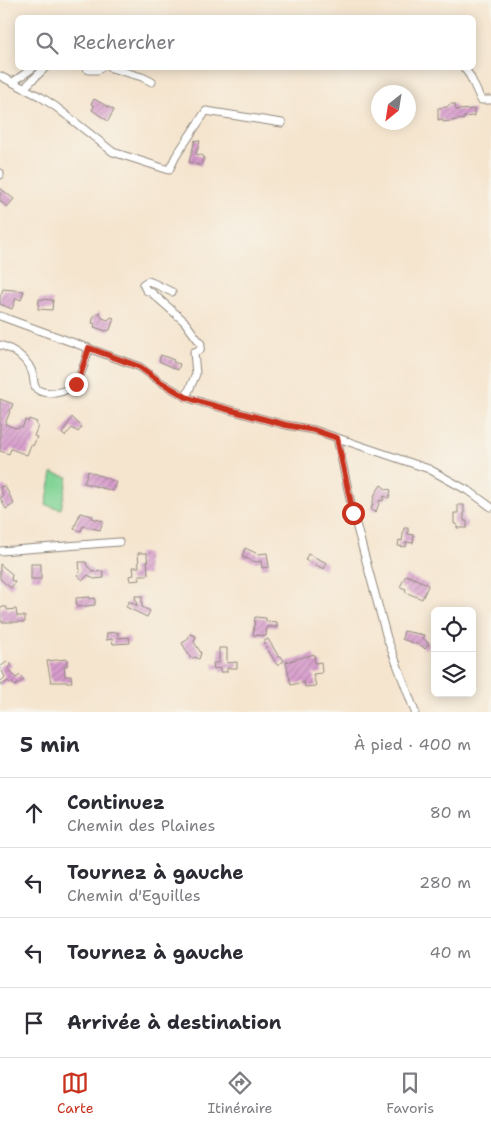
<!DOCTYPE html>
<html lang="fr">
<meta charset="utf-8">
<style>
body{margin:0;font-family:"Shantell Sans",sans-serif;background:#f7f7f7;color:#2b2b33}
.controls{position:absolute;right:15px;bottom:15px;display:grid;overflow:hidden;border-radius:8px;box-shadow:0 2px 12px #0003}
.controls button{width:45px;height:45px;display:grid;place-items:center;padding:0;border:0;border-bottom:1px solid #e1e1e2;background:#fff;color:#2b2b33;font:25px sans-serif}
.compass{position:absolute;left:371px;top:85px;width:45px;height:45px;border-radius:50%;background:#fff;box-shadow:0 2px 12px #0003;rotate:210deg}
.stop{position:absolute;width:15px;height:15px;margin:-11px;border:4px solid #c8321e;border-radius:50%;background:#fff}
.stop.end{background:#c8321e;border-color:#fff;box-shadow:0 1px 5px #0008}
.list{margin:0;padding:0;list-style:none}
h2{display:flex;justify-content:space-between;align-items:center;height:65px;margin:0;padding:0 20px;font-size:21px}
h2 small{font-size:16px;font-weight:400;color:#7c7c81}
.list li{display:grid;grid-template-columns:32px 1fr auto;gap:15px;align-items:center;box-sizing:border-box;height:70px;padding:0 20px;border-top:1px solid #e1e1e2}
.list b{display:block;font-size:19px;white-space:nowrap}
.list p{margin:0;font-size:16px;white-space:nowrap;color:#7c7c81}
.list em{font-size:16px;font-style:normal;color:#7c7c81}
.icon{flex:none;width:28px;height:28px;fill:none;stroke:currentColor;stroke-width:2;stroke-linecap:round;stroke-linejoin:round}
.map{position:relative;flex:none;width:491px;height:712px;overflow:hidden}
.search{position:absolute;background:#fff;box-shadow:0 2px 12px #0003;left:15px;right:15px;top:15px;height:55px;display:flex;align-items:center;gap:12px;box-sizing:border-box;padding:0 18px;border-radius:8px;color:#7c7c81;font-size:19px}
.sheet{height:345px;background:#fff}
nav{display:flex;justify-content:space-around;align-items:center;box-sizing:border-box;height:70px;border-top:1px solid #e1e1e2;background:#fff;font-size:14px;color:#7c7c81}
nav a{display:grid;justify-items:center;gap:2px}
nav .on{color:#c8321e}
.map>svg:first-child{display:block}
.pitch{fill:#81d496;stroke:#568060}
.building{fill:url(#building-hatch)}
.lines{fill:none;stroke-linecap:round;stroke-linejoin:round}
.minor-casing{stroke:#90887d;stroke-width:9}
.minor{stroke:#fff;stroke-width:7}
.route{stroke:#c8321e;stroke-width:6}
</style>
<div class="map">
<svg width="491" height="712" viewBox="0 0 491 712">
<defs>
<pattern id="building-hatch" width="6" height="6" patternUnits="userSpaceOnUse" patternTransform="scale(1.25)"><rect width="6" height="6" fill="#d89dcd"/><path d="M-1 1l2-2M0 6l6-6M5 7l2-2" fill="none" stroke="#af80a7"/></pattern>
</defs>
<rect width="100%" height="100%" fill="#f7f3e8"/>
<filter id="ink" filterUnits="userSpaceOnUse"><feTurbulence type="fractalNoise" baseFrequency=".02" numOctaves="2"/><feDisplacementMap in="SourceGraphic" scale="10" xChannelSelector="R" yChannelSelector="G"/><feConvolveMatrix kernelMatrix="1 2 1 2 8 2 1 2 1" color-interpolation-filters="sRGB"/></filter>
<filter id="wash" filterUnits="userSpaceOnUse"><feTurbulence type="fractalNoise" baseFrequency=".0096" numOctaves="4" result="noise"/><feDisplacementMap in="SourceGraphic" scale="20" xChannelSelector="R" yChannelSelector="G"/><feGaussianBlur stdDeviation="1.12" result="paint"/><feColorMatrix in="noise" values="0 0 0 0 0 0 0 0 0 0 0 0 0 0 0 0 0 1.4 0 .05"/><feComposite in="paint" operator="in"/></filter>
<g filter="url(#wash)">
<rect width="100%" height="100%" fill="#f5e5cf"/>
<path class="pitch" d="M52,473L68,477L61,509L46,505Z"/>
<g id="blocks">
<g class="building">
<path d="M94,99L114,110L108,121L92,110L94,106L91,104Z"/>
<path d="M450,104H455L456,110L474,109V116L464,117V119L443,122V119L438,120V108L447,107Z"/>
<path d="M195,140L200,141L196,154L204,156L201,166L189,162Z"/>
<path d="M0,188L14,199L7,207L0,201Z"/>
<path d="M3,289L24,291L21,300L16,298L12,309L0,304V297Z"/>
<path d="M39,299L53,300L52,310L38,309Z"/>
<path d="M99,312L102,318L108,320L111,317L114,318L110,330L106,331L94,327L95,324L92,323L94,316Z"/>
<path d="M161,355L174,360L173,362L180,364L178,370L159,361Z"/>
<path d="M0,399L13,404L5,424L15,428L23,426L25,420L28,422L29,419L37,422L36,425L38,426L34,436L37,437L33,446L31,445L27,455L11,449L9,454L0,451Z"/>
<path d="M72,417L82,427L78,432L72,428L65,436L62,434Z"/>
<path d="M88,471L116,482L113,491L84,483Z"/>
<path d="M381,485L386,489L391,490L389,498L384,496L383,501L380,500L376,512L371,510L375,494Z"/>
<path d="M5,486L14,504L6,509L0,498L3,496L0,487Z"/>
<path d="M458,505H464V521H467V528H457V524H454V513H458Z"/>
<path d="M80,513L93,516L92,518L103,521L100,530L83,526L81,531L74,529Z"/>
<path d="M404,528H408V534L414,535L413,543L406,542V547L398,546L399,540L402,541Z"/>
<path d="M245,548L258,554L267,553L269,567L262,568L261,561L256,562L242,557Z"/>
<path d="M138,553H147L148,575H139L140,580L130,581L129,576L134,575L133,567H139Z"/>
<path d="M308,554L327,563L324,569L305,560Z"/>
<path d="M79,562H86L87,566L94,572L103,571L104,578L94,579L88,575L83,580L77,575L80,572Z"/>
<path d="M0,564L12,574L11,580L15,582L11,588L0,579Z"/>
<rect x="31" y="564" width="10" height="15"/>
<path d="M406,575L427,584L428,586L422,599L405,592L406,589L400,587Z"/>
<path d="M135,596H142V607L150,611L147,617L126,607L129,601L137,606Z"/>
<path d="M90,597V599L95,598V605L77,607L76,598Z"/>
<path d="M2,607H7V610L16,609L17,616H25V622H1L0,610Z"/>
<path d="M255,617L266,618V621L277,622V627H267L266,636L253,635Z"/>
<path d="M404,631L424,635L423,638L429,644L425,649L422,646L402,639Z"/>
<path d="M118,632V638L129,637L130,643L113,644L112,639L106,640L107,633Z"/>
<path d="M190,634L196,636L194,642L201,653L199,659L195,657L191,659L182,643L187,640Z"/>
<path d="M268,639L279,657L281,656L284,661L277,665L263,642Z"/>
<path d="M219,648H227V663L237,662V668H227V672H220V668L214,669L213,663H219Z"/>
<path d="M314,654L315,663L321,662L322,673L313,674L316,686L305,687L304,682L291,685L286,662Z"/>
<path d="M67,659V666H64L65,676H71L72,682H51L47,661Z"/>
<path d="M8,661L12,665L8,668L16,678L20,675L24,680L15,686L11,682L10,683L8,681L0,686V682L5,677L0,667Z"/>
</g>
</g>
</g>
<g filter="url(#ink)">
<use href="#blocks" fill-opacity="0" stroke="#90887d" stroke-width="1"/>
<g class="lines">
<defs>
<g id="minor">
<path d="M86,68L89,70H97L101,68"/>
<path d="M111,68L142,77L152,82"/>
<path d="M464,68L470,76L481,100H491"/>
<path d="M0,76L41,97L56,107L113,152L169,170L176,156L206,111L282,123"/>
<path d="M13,82L33,68"/>
<path d="M24,88L45,68"/>
<path d="M0,173V175"/>
<path d="M172,292L151,282L148,281L143,284L146,290L152,293L184,321L201,344L200,350L194,352L196,374L186,397"/>
<path d="M0,316L140,367L159,381L186,397L204,403L286,425L314,430L429,469L472,493L491,507"/>
<path d="M0,345C14,349 29,360 33,375C34,379 33,386 37,389C41,393 50,393 55,393C80,390 83,368 89,348"/>
<path d="M337,438L353,513L387,638L415,712"/>
<path d="M0,551L119,542"/>
</g>
</defs>
<use href="#minor" class="minor-casing"/>
<use href="#minor" class="minor"/>
</g>
</g>
<g class="lines" filter="url(#ink)">
<path class="route" d="M76,384L80,376L89,348L140,367L159,381L186,397L204,403L286,425L314,430L337,438L353,513"/>
</g>
</svg>
<div class="controls">
<button><svg class="icon" aria-label="locate" viewBox="0 0 24 24"><circle cx="12" cy="12" r="6"/><path d="M12 2v4M12 18v4M2 12h4M18 12h4"/></svg></button>
<button><svg class="icon" aria-label="layers" viewBox="0 0 24 24"><path d="M12 4l9 5-9 5-9-5zM3 14l9 5 9-5"/></svg></button>
</div>
<svg class="compass" viewBox="-18 -18 36 36"><path d="M0-13l5 13h-10z" fill="#e53935"/><path d="M0 13l5-13h-10z" fill="#7c7c81"/></svg>
<div class="stop" style="left:353px;top:513px"></div>
<div class="stop end" style="left:76px;top:384px"></div>
<div class="search"><svg class="icon" aria-label="search" viewBox="0 0 24 24"><circle cx="10" cy="10" r="6"/><path d="M15 15l6 6"/></svg>Rechercher</div>
</div>
<section class="sheet">
<h2>5 min<small>À pied · 400 m</small></h2>
<ul class="list">
<li><svg class="icon" aria-label="ahead" viewBox="0 0 24 24"><path d="M12 20V5M6 11l6-6 6 6"/></svg><div><b>Continuez</b><p>Chemin des Plaines</p></div><em>80 m</em></li>
<li><svg class="icon" aria-label="left" viewBox="0 0 24 24"><path d="M17 20v-9H6M10 6l-5 5 5 5"/></svg><div><b>Tournez à gauche</b><p>Chemin d'Eguilles</p></div><em>280 m</em></li>
<li><svg class="icon" aria-label="left" viewBox="0 0 24 24"><path d="M17 20v-9H6M10 6l-5 5 5 5"/></svg><div><b>Tournez à gauche</b></div><em>40 m</em></li>
<li><svg class="icon" aria-label="arrive" viewBox="0 0 24 24"><path d="M6 21V4h12l-3 4 3 4H6"/></svg><div><b>Arrivée à destination</b></div></li>
</ul>
</section>
<nav>
<a class="on"><svg class="icon" aria-label="map" viewBox="0 0 24 24"><path d="M3 6l6-2 6 2 6-2v14l-6 2-6-2-6 2zM9 4v14M15 6v14"/></svg>Carte</a>
<a><svg class="icon" aria-label="directions" viewBox="0 0 24 24"><path d="M12 3l9 9-9 9-9-9zM9 14v-3h6M13 9l2 2-2 2"/></svg>Itinéraire</a>
<a><svg class="icon" aria-label="saved" viewBox="0 0 24 24"><path d="M7 4h10v16l-5-4-5 4z"/></svg>Favoris</a>
</nav>
